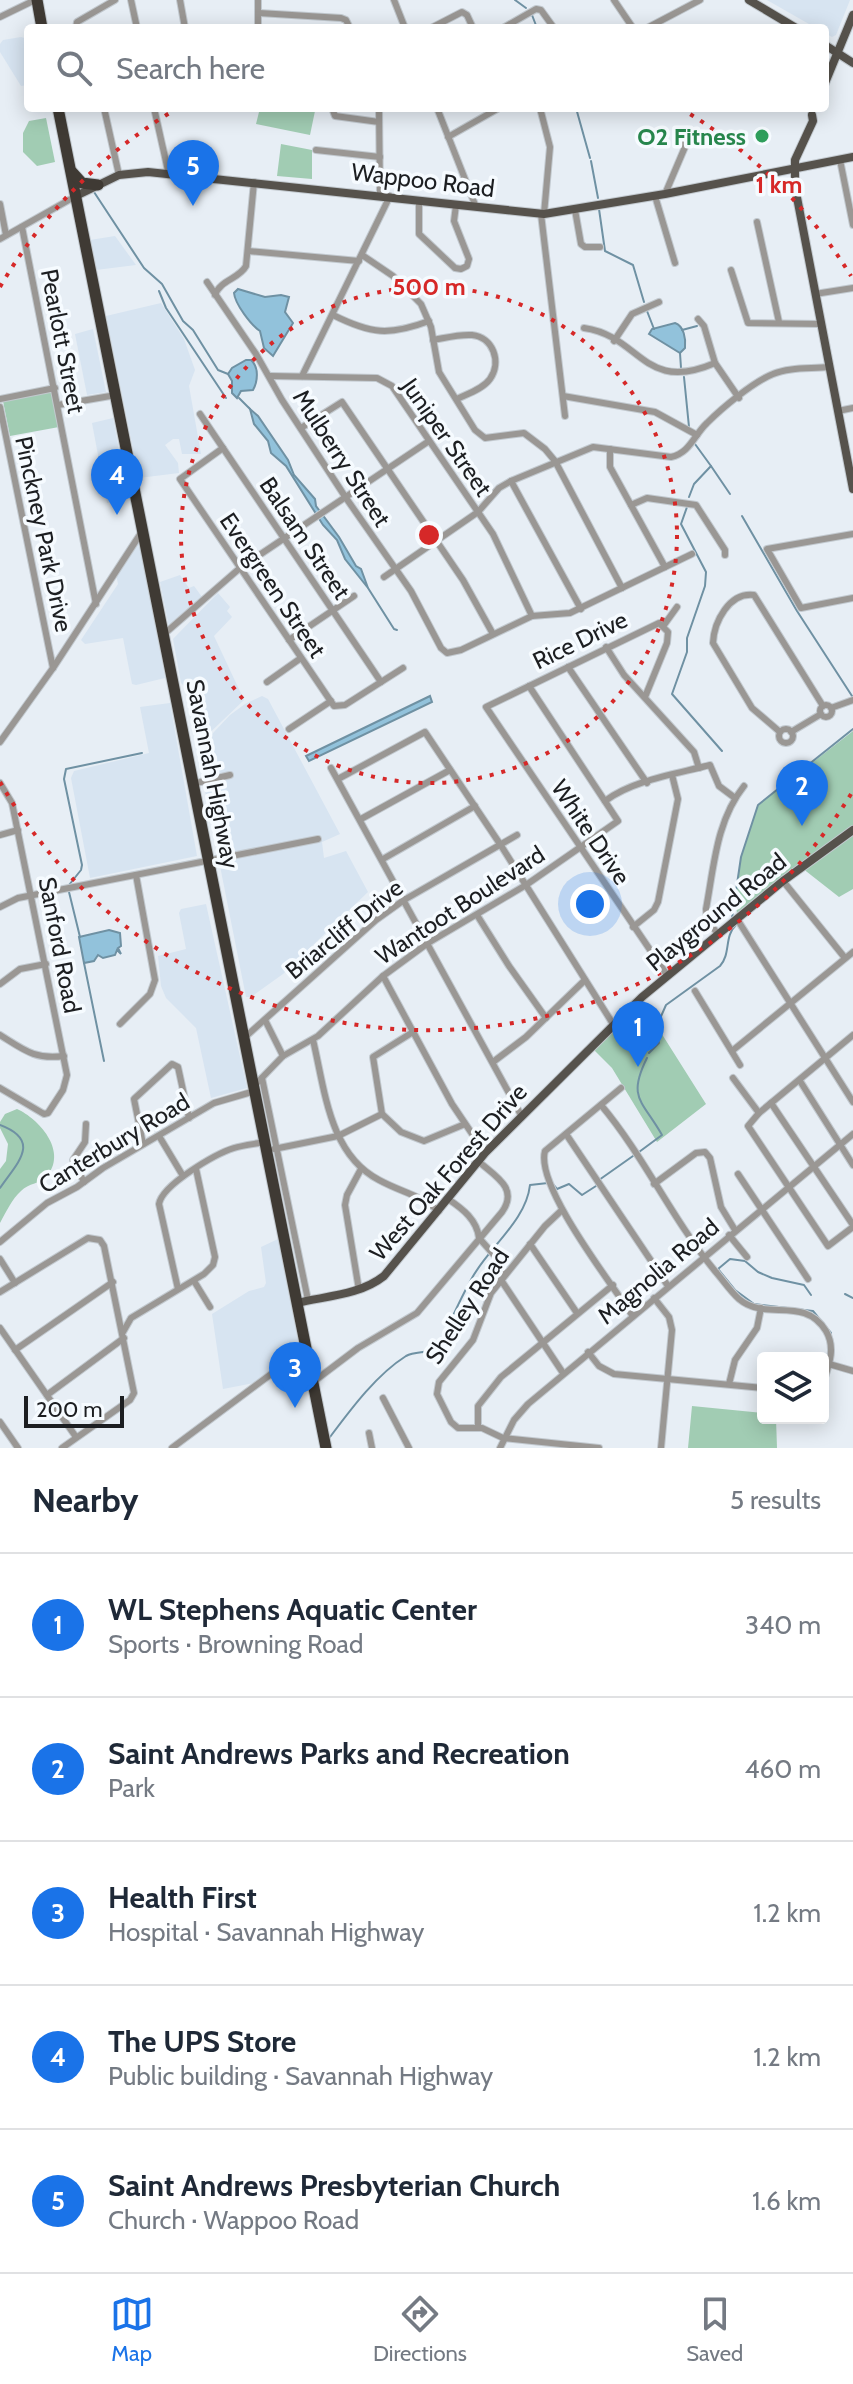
<!DOCTYPE html>
<meta charset="utf-8">
<style>
body{margin:0;font-family:Cabin,sans-serif;background:#f2f2f3;color:#1f2937}
.controls{position:absolute;right:24px;bottom:24px;display:grid;overflow:hidden;border-radius:8px;box-shadow:0 4px 20px #0003}
.controls button{width:72px;height:72px;display:grid;place-items:center;padding:0;border:0;border-bottom:2px solid #e0e1e3;background:#fff;color:#1f2937;font:40px sans-serif}
.scale{position:absolute;left:24px;bottom:20px;width:100px;box-sizing:border-box;padding-left:8px;border:4px solid #1c1e21;border-top:0;font-size:22px;line-height:28px;white-space:nowrap;color:#1c1e21;-webkit-text-stroke:6px #f6fbff;paint-order:stroke}
.you{position:absolute;left:590px;top:904px;width:28px;height:28px;margin:-20px;border:6px solid #fff;border-radius:50%;background:#1a73e8;box-shadow:0 0 0 12px #1a73e833}
.badge{display:grid;place-items:center;width:52px;height:52px;border-radius:50%;background:#1a73e8;color:#fff;font-size:26px;font-weight:700}
.pin{position:absolute;translate:-50% -66px;filter:drop-shadow(0 2px 4px #0008)}
.pin::after{content:'';position:absolute;top:42px;width:28px;height:24px;background:inherit;clip-path:polygon(0 0,100% 0,50% 100%)}
.list{margin:0;padding:0;list-style:none}
h2{display:flex;justify-content:space-between;align-items:center;height:104px;margin:0;padding:0 32px;font-size:34px}
h2 small{font-size:26px;font-weight:400;color:#747a83}
.list li{display:grid;grid-template-columns:52px 1fr auto;gap:24px;align-items:center;box-sizing:border-box;height:144px;padding:0 32px;border-top:2px solid #e0e1e3}
.list b{display:block;font-size:30px;white-space:nowrap}
.list p{margin:0;font-size:26px;white-space:nowrap;color:#747a83}
.list em{font-size:26px;font-style:normal;color:#747a83}
.icon{flex:none;width:44px;height:44px;fill:none;stroke:currentColor;stroke-width:2;stroke-linecap:round;stroke-linejoin:round}
.map{position:relative;flex:none;width:853px;height:1448px;overflow:hidden}
.search{position:absolute;background:#fff;box-shadow:0 4px 20px #0003;left:24px;right:24px;top:24px;height:88px;display:flex;align-items:center;gap:20px;box-sizing:border-box;padding:0 28px;border-radius:8px;color:#747a83;font-size:30px}
.sheet{height:824px;background:#fff}
nav{display:flex;justify-content:space-around;align-items:center;box-sizing:border-box;height:112px;border-top:2px solid #e0e1e3;background:#fff;font-size:22px;color:#747a83}
nav a{display:grid;justify-items:center;gap:4px}
nav .on{color:#1a73e8}
.map>svg:first-child{display:block}
.built{fill:#d7e4f1}
.green{fill:#a1ccb3}
.water{fill:#92c2db;stroke:#6f91a3;stroke-width:2}
.lines{fill:none;stroke-linecap:round;stroke-linejoin:round}
.stream{stroke:#6f91a3;stroke-width:2}
.minor-casing{stroke:#c2c9cf;stroke-width:8}
.major-casing{stroke:#c2c9cf;stroke-width:10}
.highway-casing{stroke:#c2c9cf;stroke-width:13}
.minor{stroke:#9a9794;stroke-width:6}
.major{stroke:#56524c;stroke-width:8}
.highway{stroke:#3f3a34;stroke-width:11}
.ring{fill:none;stroke:#d62828;stroke-width:4;stroke-dasharray:4 8}
.leisure-dot{fill:#2e9e5b;stroke:#f6fbff;stroke-width:3}
.labels{text-anchor:middle;dominant-baseline:central;stroke-width:7;stroke-linejoin:round;paint-order:stroke}
.leisure-label{font-size:24px;font-weight:bold;fill:#27864d;stroke:#f6fbff;text-anchor:end}
.street-label{font-size:24px;fill:#1c1e21;stroke:#f6fbff}
.centre{fill:#d62828;stroke:#f6fbff;stroke-width:4}
.ring-label{font-size:24px;text-anchor:middle;font-weight:bold;fill:#d62828;stroke:#f6fbff;stroke-width:7;stroke-linejoin:round;paint-order:stroke}
</style>
<div class="map">
<svg width="853" height="1448" viewBox="0 0 853 1448">
<rect width="100%" height="100%" fill="#e7eef5"/>
<g class="built">
<path d="M767,0H850L836,35L832,37L825,33V28H816Z"/>
<path d="M21,37L28,39V85L21,86L0,52V44L3,40Z"/>
<path d="M115,236L136,265L96,270L90,240Z"/>
<path d="M161,303L184,339L195,370L189,386L201,454H182L179,439H173L165,445L178,463L179,473L139,478L106,316Z"/>
<path d="M93,329L106,392L87,395L75,334Z"/>
<path d="M113,418L128,498L107,503L92,423Z"/>
<path d="M140,543L165,678L136,685L132,684L123,638L85,644L81,640L118,584L116,574L135,545Z"/>
<path d="M180,575L189,588L194,586L202,597L169,627L160,582Z"/>
<path d="M218,593L230,607L227,611L232,617L214,636L244,700L200,742L196,735L185,687L181,683L173,639Z"/>
<path d="M262,696L268,699L340,834L322,842L324,858L346,851L368,892L283,974L251,997H246L197,750L230,715L245,704Z"/>
<path d="M170,703L197,856L90,878L71,778L74,771L149,753L140,707Z"/>
<path d="M206,904L247,1088L211,1098L196,1028L166,998L161,986L158,956L186,949L179,913L181,909Z"/>
<path d="M278,1239L299,1346L254,1383L223,1389L212,1314L249,1291L264,1287L266,1283L261,1247Z"/>
</g>
<g class="green">
<path d="M260,108H299L315,111L310,135L256,124Z"/>
<path d="M46,118L55,162L37,166L23,152V133L29,121Z"/>
<path d="M281,144L312,150V179L277,176Z"/>
<path d="M52,391L59,427L10,436L3,401Z"/>
<path d="M853,731V889L839,897L802,868L737,919L736,889L741,857L758,805Z"/>
<path d="M641,1001L706,1104L657,1142L612,1068L592,1048Z"/>
<path d="M17,1109C39,1119 67,1150 48,1175C41,1184 28,1183 21,1191C12,1199 6,1212 0,1223V1169L6,1161L8,1144L0,1128V1122L5,1114Z"/>
<path d="M692,1406L763,1413V1418H776L777,1448H688Z"/>
</g>
<g class="water">
<path d="M238,289L265,297L281,295L289,297L285,312L293,323L273,356L264,348L260,331C251,325 235,304 234,293Z"/>
<path d="M675,323C684,326 686,339 685,348L680,353L649,334L652,329Z"/>
<path d="M246,360H251C259,367 258,381 253,390L241,391L237,398L232,393V381L228,374L232,368Z"/>
<path d="M250,409L258,416L288,460L294,475L315,499L316,506L339,537L356,566L361,569L368,588L345,559L337,540L323,525L286,466L271,453L268,441L254,424Z"/>
<path d="M430,696L432,702L309,761L306,756Z"/>
<path d="M109,930L120,933L121,946L118,948L121,954L117,950L115,955L103,958L98,955L94,961L84,963L79,937Z"/>
</g>
<g class="lines">
<g class="stream">
<path d="M515,0L526,8"/>
<path d="M532,15L537,28"/>
<path d="M576,108L590,158"/>
<path d="M591,161L598,198"/>
<path d="M94,192L144,268L162,284L183,321L193,330L218,370L228,374"/>
<path d="M599,209L605,251L633,265L644,302"/>
<path d="M159,291L166,308L226,398"/>
<path d="M647,311L654,329"/>
<path d="M682,330L697,326"/>
<path d="M680,353L681,368"/>
<path d="M684,377L689,427"/>
<path d="M239,398L250,409"/>
<path d="M711,466L730,494"/>
<path d="M689,497L694,484L711,466L695,444"/>
<path d="M687,507L681,524L706,572L705,586L687,638V652L672,694L722,751"/>
<path d="M742,516L797,611L852,696"/>
<path d="M368,588L394,629L397,630"/>
<path d="M69,885L81,870L82,865L64,779L66,769L142,753"/>
<path d="M69,892L80,937"/>
<path d="M732,918L741,857L758,805L853,729"/>
<path d="M84,963L104,1061"/>
<path d="M649,1053L659,1043L655,1030L666,1005L720,966C731,954 724,936 736,925"/>
<path d="M0,1125C43,1141 16,1164 0,1188"/>
<path d="M639,1152L662,1135C642,1100 627,1098 647,1058"/>
<path d="M599,1180L633,1156"/>
<path d="M552,1183L557,1189L569,1184L582,1195L596,1186"/>
<path d="M845,1294L853,1298"/>
<path d="M811,1295L804,1285L772,1278L758,1272L745,1261L730,1259L718,1269L735,1290L754,1304L813,1311L831,1333"/>
<path d="M330,1437C351,1409 376,1375 406,1356C417,1350 431,1355 441,1345C446,1339 448,1329 450,1322C457,1307 464,1292 472,1278C489,1247 526,1221 530,1185L548,1183"/>
</g>
<defs>
<g id="minor">
<path d="M131,0L137,28"/>
<path d="M180,0L185,28"/>
<path d="M394,0L405,28"/>
<path d="M614,0L633,28"/>
<path d="M259,13L341,18L346,20L350,28"/>
<path d="M0,17L35,0"/>
<path d="M76,28L77,22L115,0"/>
<path d="M258,28V0"/>
<path d="M431,28L462,12L467,15L473,28"/>
<path d="M503,28L536,9L541,10L554,28"/>
<path d="M647,28L700,0"/>
<path d="M104,108L119,175"/>
<path d="M154,108L169,175"/>
<path d="M332,108L335,116L379,122"/>
<path d="M379,108L380,195"/>
<path d="M437,108L476,207"/>
<path d="M540,108L550,147L544,214"/>
<path d="M448,137L499,108"/>
<path d="M316,150L380,157"/>
<path d="M840,160L853,225"/>
<path d="M665,194L685,147L684,137"/>
<path d="M655,196L675,263"/>
<path d="M419,200V234L455,268L461,269L467,266L469,259L454,221L456,205"/>
<path d="M0,204L6,235"/>
<path d="M575,210L581,244L585,247H600"/>
<path d="M541,214L565,416"/>
<path d="M757,222L779,322"/>
<path d="M22,227L96,604"/>
<path d="M0,239L76,196"/>
<path d="M248,251L359,261"/>
<path d="M362,255L393,276L421,304L431,327L439,372L475,430L485,438L524,433L545,449L555,461L622,588"/>
<path d="M731,270L748,323L821,324"/>
<path d="M207,282L256,354L282,400L346,498L411,591L441,648L447,653L461,650L532,616L570,613L692,554"/>
<path d="M815,294L853,288"/>
<path d="M215,295C220,280 239,279 246,266L254,182"/>
<path d="M333,315C371,334 389,336 429,321"/>
<path d="M698,319L704,326L715,363L739,398"/>
<path d="M584,328C641,336 643,394 715,363"/>
<path d="M433,340C445,338 459,334 472,335C493,337 502,362 490,379C483,389 467,394 457,399"/>
<path d="M614,341L632,314L659,302"/>
<path d="M270,376L377,378L392,386L493,534L532,616"/>
<path d="M302,376L390,196"/>
<path d="M563,396L655,412L697,435"/>
<path d="M0,399L55,388"/>
<path d="M58,405L116,395"/>
<path d="M0,407L53,668"/>
<path d="M838,411L853,408"/>
<path d="M200,414L381,682"/>
<path d="M301,428L342,402L463,580L493,634"/>
<path d="M223,448L180,479L334,706L345,705L403,668"/>
<path d="M610,449V467L665,567"/>
<path d="M511,481L581,609"/>
<path d="M631,505L647,498L696,505L725,550V555"/>
<path d="M853,534L767,549L801,608L853,598"/>
<path d="M384,577L478,512L499,488L511,481L593,447L671,457C690,453 694,435 707,423C722,408 753,382 773,374C789,367 811,369 829,367"/>
<path d="M664,625L677,607"/>
<path d="M163,635L240,568L429,441"/>
<path d="M289,640L354,596"/>
<path d="M606,647L624,675L694,752L699,768"/>
<path d="M568,667L647,783"/>
<path d="M267,682L301,658"/>
<path d="M645,697L667,643L668,632L659,623L486,707L667,975"/>
<circle cx="826" cy="711" r="6"/>
<path d="M831,708L853,700"/>
<path d="M289,729L331,701"/>
<circle cx="786" cy="736" r="7"/>
<path d="M780,732L752,708L713,643C714,622 729,592 754,595L823,706"/>
<path d="M791,732L821,714"/>
<path d="M0,742L53,668L141,533"/>
<path d="M331,768L521,1115"/>
<path d="M338,779L425,732L500,844L613,1024"/>
<path d="M0,783L12,803L67,1075L63,1090L48,1113L44,1114L0,1088"/>
<path d="M192,784L230,775"/>
<path d="M605,801C633,780 676,774 710,765L719,786L735,798"/>
<path d="M361,819L450,770"/>
<path d="M0,835L18,830"/>
<path d="M383,859L475,806"/>
<path d="M783,881L845,958"/>
<path d="M0,907L18,898L318,839"/>
<path d="M477,915L509,966L546,1018"/>
<path d="M737,919L853,1102"/>
<path d="M633,927L654,910L658,902L678,799L672,775"/>
<path d="M718,934L707,920L706,909C714,867 716,821 744,786"/>
<path d="M383,976L452,1104L485,1153"/>
<path d="M0,984L20,969L46,964"/>
<path d="M695,991L740,1065"/>
<path d="M265,1020L283,1056"/>
<path d="M120,1024L150,994L155,980L136,875"/>
<path d="M413,1032L373,1057L382,1114L401,1132L424,1141L465,1124"/>
<path d="M0,1035C24,1050 35,1060 64,1056"/>
<path d="M853,1035L759,1113L748,1126L828,1246L853,1227"/>
<path d="M244,1038L376,920L404,900L517,835"/>
<path d="M313,1040C325,1090 329,1154 379,1180C403,1193 416,1193 439,1211"/>
<path d="M732,1051L853,952"/>
<path d="M493,1062L526,1037L585,980"/>
<path d="M262,1078L308,1300"/>
<path d="M733,1078L759,1113"/>
<path d="M800,1081L853,1165"/>
<path d="M254,1086L283,1056L318,1036L383,976L428,943L526,885L618,821L529,686"/>
<path d="M621,1088L545,1151C535,1186 612,1284 632,1315"/>
<path d="M771,1103L853,1225"/>
<path d="M601,1105C644,1156 672,1219 715,1271C723,1280 730,1291 739,1299C766,1322 804,1295 826,1331C836,1348 829,1365 823,1383"/>
<path d="M566,1134L668,1286"/>
<path d="M159,1136L183,1176"/>
<path d="M143,1144L134,1099L172,1064L178,1067L189,1118"/>
<path d="M274,1149L338,1136L382,1114"/>
<path d="M738,1174L808,1279"/>
<path d="M84,1182L73,1160L85,1142L86,1124"/>
<path d="M654,1184L696,1153L705,1152L710,1158L721,1207L735,1230"/>
<path d="M448,1199C463,1209 477,1220 479,1238L495,1256L505,1275"/>
<path d="M562,1210L545,1226L491,1293L473,1340L439,1382L437,1394L451,1422L458,1428H482L503,1438L599,1448"/>
<path d="M729,1235L747,1257"/>
<path d="M0,1242L47,1203L77,1187L103,1168L214,1103L255,1091"/>
<path d="M530,1244L577,1313"/>
<path d="M0,1259L15,1283"/>
<path d="M501,1280L563,1373"/>
<path d="M194,1281L210,1307"/>
<path d="M178,1289L159,1204C162,1185 215,1154 234,1148C244,1145 255,1144 265,1142"/>
<path d="M359,1290L345,1205L347,1195L361,1169"/>
<path d="M0,1292L88,1238L100,1240L104,1246L134,1393L130,1400L62,1448"/>
<path d="M654,1298L669,1317L672,1330L661,1448"/>
<path d="M0,1328L76,1437"/>
<path d="M123,1332L131,1318L204,1274L213,1265L215,1257L196,1169"/>
<path d="M15,1350L113,1282"/>
<path d="M588,1352L599,1366L614,1374L763,1388"/>
<path d="M829,1364L853,1371"/>
<path d="M313,1382L358,1348L417,1313L502,1212C519,1188 495,1176 478,1161"/>
<path d="M729,1384L735,1360L757,1328L761,1308"/>
<path d="M47,1395L124,1338"/>
<path d="M383,1398L409,1448"/>
<path d="M0,1422L18,1448"/>
<path d="M478,1427V1406L501,1377L613,1285"/>
<path d="M369,1433L372,1448"/>
<path d="M172,1448L306,1348"/>
<path d="M500,1448L514,1420L528,1404L853,1134"/>
</g>
<g id="major">
<path d="M749,0L796,28"/>
<path d="M825,45L853,63"/>
<path d="M825,83L853,15"/>
<path d="M812,115L813,121L795,160V187L853,489"/>
<path d="M76,196L119,175L148,172L544,214L665,194L853,157"/>
<path d="M297,1303C326,1296 360,1295 384,1276L485,1153L642,997L783,881L853,830"/>
</g>
<g id="highway">
<path d="M37,0L42,28"/>
<path d="M58,108L326,1448"/>
<path d="M72,172L82,183L98,185"/>
</g>
</defs>
<use href="#minor" class="minor-casing"/>
<use href="#major" class="major-casing"/>
<use href="#highway" class="highway-casing"/>
<use href="#minor" class="minor"/>
<use href="#major" class="major"/>
<use href="#highway" class="highway"/>
</g>
<g class="ring">
<circle cx="429" cy="535" r="248"/>
<path d="M851 794A495 495 0 0 1 0 782M0 287A495 495 0 0 1 178 108M680 108A495 495 0 0 1 851 276"/>
</g>
<circle class="leisure-dot" cx="762" cy="136" r="8"/>
<g class="labels">
<g class="leisure-label">
<text x="746" y="136">O2 Fitness</text>
</g>
<g class="street-label">
<text transform="translate(423 180) rotate(7)">Wappoo Road</text>
<text transform="translate(63 341) rotate(79)">Pearlott Street</text>
<text transform="translate(447 437) rotate(55)">Juniper Street</text>
<text transform="translate(342 458) rotate(57)">Mulberry Street</text>
<text transform="translate(44 534) rotate(78)">Pinckney Park Drive</text>
<text transform="translate(305 538) rotate(56)">Balsam Street</text>
<text transform="translate(273 585) rotate(56)">Evergreen Street</text>
<text transform="translate(580 640) rotate(-26)">Rice Drive</text>
<text transform="translate(213 774) rotate(79)">Savannah Highway</text>
<text transform="translate(591 832) rotate(56)">White Drive</text>
<text transform="translate(460 905) rotate(-33)">Wantoot Boulevard</text>
<text transform="translate(716 912) rotate(-39)">Playground Road</text>
<text transform="translate(344 929) rotate(-39)">Briarcliff Drive</text>
<text transform="translate(60 945) rotate(79)">Sanford Road</text>
<text transform="translate(114 1143) rotate(-31)">Canterbury Road</text>
<text transform="translate(448 1172) rotate(-49)">West Oak Forest Drive</text>
<text transform="translate(658 1271) rotate(-40)">Magnolia Road</text>
<text transform="translate(467 1306) rotate(-57)">Shelley Road</text>
</g>
</g>
<circle cx="429" cy="535" r="12" class="centre"/>
<g class="ring-label">
<text x="779" y="193">1 km</text>
<text x="429" y="295">500 m</text>
</g>
</svg>
<div class="controls">
<button><svg class="icon" aria-label="layers" viewBox="0 0 24 24"><path d="M12 4l9 5-9 5-9-5zM3 14l9 5 9-5"/></svg></button>
</div>
<div class="scale">200 m</div>
<div class="you"></div>
<div class="pin badge" style="left:638px;top:1067px">1</div>
<div class="pin badge" style="left:802px;top:826px">2</div>
<div class="pin badge" style="left:295px;top:1408px">3</div>
<div class="pin badge" style="left:117px;top:515px">4</div>
<div class="pin badge" style="left:193px;top:206px">5</div>
<div class="search"><svg class="icon" aria-label="search" viewBox="0 0 24 24"><circle cx="10" cy="10" r="6"/><path d="M15 15l6 6"/></svg>Search here</div>
</div>
<section class="sheet">
<h2>Nearby<small>5 results</small></h2>
<ul class="list">
<li><span class="badge">1</span><div><b>WL Stephens Aquatic Center</b><p>Sports · Browning Road</p></div><em>340 m</em></li>
<li><span class="badge">2</span><div><b>Saint Andrews Parks and Recreation</b><p>Park</p></div><em>460 m</em></li>
<li><span class="badge">3</span><div><b>Health First</b><p>Hospital · Savannah Highway</p></div><em>1.2 km</em></li>
<li><span class="badge">4</span><div><b>The UPS Store</b><p>Public building · Savannah Highway</p></div><em>1.2 km</em></li>
<li><span class="badge">5</span><div><b>Saint Andrews Presbyterian Church</b><p>Church · Wappoo Road</p></div><em>1.6 km</em></li>
</ul>
</section>
<nav>
<a class="on"><svg class="icon" aria-label="map" viewBox="0 0 24 24"><path d="M3 6l6-2 6 2 6-2v14l-6 2-6-2-6 2zM9 4v14M15 6v14"/></svg>Map</a>
<a><svg class="icon" aria-label="directions" viewBox="0 0 24 24"><path d="M12 3l9 9-9 9-9-9zM9 14v-3h6M13 9l2 2-2 2"/></svg>Directions</a>
<a><svg class="icon" aria-label="saved" viewBox="0 0 24 24"><path d="M7 4h10v16l-5-4-5 4z"/></svg>Saved</a>
</nav>
